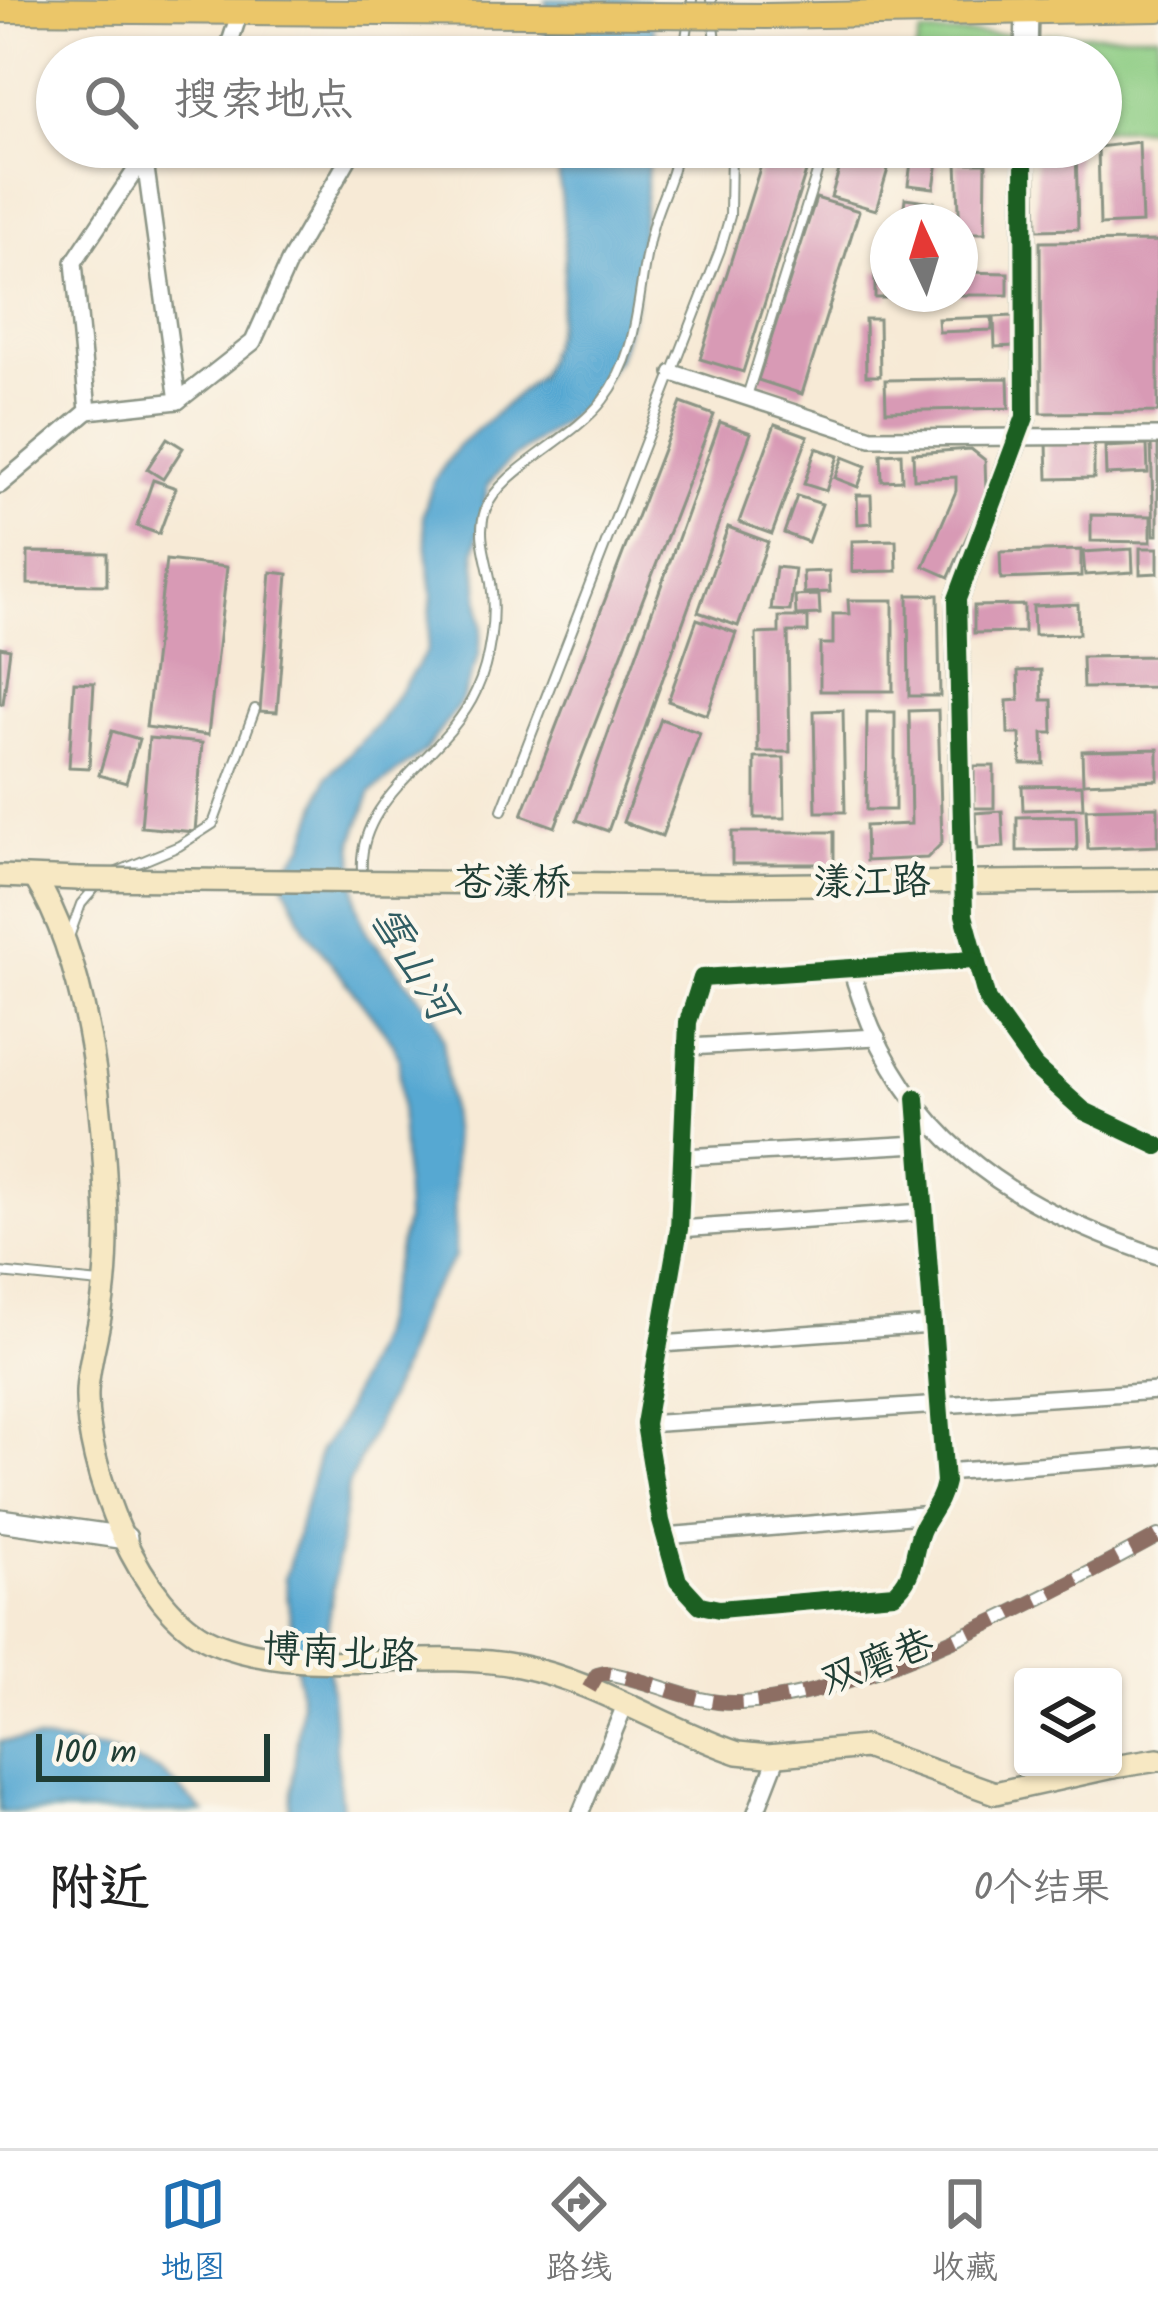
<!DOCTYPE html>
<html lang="zh">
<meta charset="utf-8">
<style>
body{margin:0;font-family:Kalam,"LXGW WenKai TC",sans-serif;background:#f6f6f6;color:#222}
.controls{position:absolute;right:36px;bottom:36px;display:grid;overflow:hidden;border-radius:12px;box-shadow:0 3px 9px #0004}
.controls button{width:108px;height:108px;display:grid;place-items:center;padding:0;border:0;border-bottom:3px solid #e0e0e0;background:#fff;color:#222;font:60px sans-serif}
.compass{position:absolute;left:870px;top:204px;width:108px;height:108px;border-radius:50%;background:#fff;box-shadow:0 3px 9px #0004;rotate:356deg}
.scale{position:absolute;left:36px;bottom:30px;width:234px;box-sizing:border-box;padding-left:12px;border:6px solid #1f3d34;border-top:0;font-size:33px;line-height:42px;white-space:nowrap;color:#1f3d34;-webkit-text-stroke:9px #fbf7ec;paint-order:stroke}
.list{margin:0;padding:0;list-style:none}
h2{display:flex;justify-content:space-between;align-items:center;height:156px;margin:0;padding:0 48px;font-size:51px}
h2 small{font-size:39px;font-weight:400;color:#767676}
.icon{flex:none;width:66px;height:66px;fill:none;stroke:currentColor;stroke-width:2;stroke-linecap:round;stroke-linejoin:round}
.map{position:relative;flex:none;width:1158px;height:1812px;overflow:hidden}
.search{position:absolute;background:#fff;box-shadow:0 3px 9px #0004;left:36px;right:36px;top:36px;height:132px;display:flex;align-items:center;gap:30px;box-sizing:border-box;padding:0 42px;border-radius:66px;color:#767676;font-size:45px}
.sheet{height:336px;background:#fff}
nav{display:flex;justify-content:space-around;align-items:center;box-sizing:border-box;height:168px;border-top:3px solid #e0e0e0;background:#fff;font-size:33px;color:#767676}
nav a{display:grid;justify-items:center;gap:6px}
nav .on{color:#1f6fb2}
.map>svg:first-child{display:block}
.green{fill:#8dcc83;stroke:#56845c;stroke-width:3}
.water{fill:#57a8d2;stroke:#3b7283;stroke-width:3}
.building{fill:#d89ab5}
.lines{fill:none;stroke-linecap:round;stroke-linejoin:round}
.service-casing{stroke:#8b9485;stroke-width:12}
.pedestrian-casing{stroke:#8b9485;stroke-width:16}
.minor-casing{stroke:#8b9485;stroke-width:20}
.tertiary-casing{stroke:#8b9485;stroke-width:26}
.secondary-casing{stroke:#8b9485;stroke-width:26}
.primary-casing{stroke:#8b9485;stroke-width:28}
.service{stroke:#fff;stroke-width:8}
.pedestrian{stroke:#fff;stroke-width:12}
.minor{stroke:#fff;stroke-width:15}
.tertiary{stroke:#fff;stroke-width:21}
.secondary{stroke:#f7e8c3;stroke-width:21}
.primary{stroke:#ebc669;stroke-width:24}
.secondary-bridge-casing{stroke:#8b9485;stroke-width:26;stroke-linecap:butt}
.primary-bridge-casing{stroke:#8b9485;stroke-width:28;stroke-linecap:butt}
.secondary-bridge{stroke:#f7e8c3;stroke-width:21}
.primary-bridge{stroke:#ebc669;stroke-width:24}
.quiet{stroke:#8d6e63;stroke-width:15;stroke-dasharray:30 15;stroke-linecap:butt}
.cycleway-casing{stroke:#fbf7ec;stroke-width:26}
.cycleway{stroke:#1b5e20;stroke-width:18}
.labels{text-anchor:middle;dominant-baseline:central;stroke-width:9;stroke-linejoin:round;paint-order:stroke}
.street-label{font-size:39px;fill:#1f3d34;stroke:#fbf7ec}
.water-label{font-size:42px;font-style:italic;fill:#305d63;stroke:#fbf7ec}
</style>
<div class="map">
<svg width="1158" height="1812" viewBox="0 0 1158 1812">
<rect width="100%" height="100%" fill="#fbf7ec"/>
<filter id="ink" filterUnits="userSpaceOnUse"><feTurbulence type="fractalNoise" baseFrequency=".00833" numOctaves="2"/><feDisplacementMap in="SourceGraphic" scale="24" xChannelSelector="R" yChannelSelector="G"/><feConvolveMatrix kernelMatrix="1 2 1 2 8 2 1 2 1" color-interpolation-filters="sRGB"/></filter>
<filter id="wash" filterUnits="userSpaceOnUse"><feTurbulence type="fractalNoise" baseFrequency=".004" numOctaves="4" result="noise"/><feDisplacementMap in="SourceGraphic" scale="48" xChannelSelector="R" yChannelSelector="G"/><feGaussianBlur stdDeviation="2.7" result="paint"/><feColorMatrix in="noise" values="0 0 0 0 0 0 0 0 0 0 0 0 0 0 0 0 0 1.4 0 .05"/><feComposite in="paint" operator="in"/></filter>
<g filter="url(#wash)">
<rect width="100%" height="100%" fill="#f7ead6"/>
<path class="green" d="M920,34H1158V128L1101,129V57H914Z"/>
<g class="water">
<path d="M546,0H648L659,57H544Z"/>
<path d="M555,147H650L635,304L617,359L583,407L509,461L488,484L475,551L482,627L479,655L461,702L425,751L371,792L353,841L357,904L367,933L435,1016L443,1040L454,1149L455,1257L422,1305L398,1376L348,1486L326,1639L342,1812H289L301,1703L285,1578L320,1451L340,1422L376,1337L406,1220L399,1060L393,1043L306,930L280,874L304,846L327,777L379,722L427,651L432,594L423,515L433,482L458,446L538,377C575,300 566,229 555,147Z"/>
<path d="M37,1740L104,1750L160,1771L204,1812H0V1741Z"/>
</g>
<g id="blocks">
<g class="building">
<path d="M1139,142L1142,223L1100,225L1098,147Z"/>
<path d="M846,147L893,152L876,210L831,197Z"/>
<path d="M913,147H940L934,188L908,185Z"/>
<path d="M1035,147H1076L1078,229L1037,230Z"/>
<path d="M766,149L809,162L743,372L700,359Z"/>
<path d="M957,163H986L985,233H960Z"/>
<path d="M816,198L859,211L802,394L758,380Z"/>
<path d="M905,198L934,202L931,222H902Z"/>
<path d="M1158,241V412L1041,413L1040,242Z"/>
<rect x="875" y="271" width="13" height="27"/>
<path d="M960,272L1008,273V295H960Z"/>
<path d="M1013,316L1015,346L995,347L994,317Z"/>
<path d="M992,317V330L939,332L938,319Z"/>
<path d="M865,319H879L880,376H866Z"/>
<path d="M1008,378L1009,408L886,411L885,380Z"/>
<path d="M681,403L714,415L555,827L522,815Z"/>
<path d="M720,422L751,433L608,831L577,820Z"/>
<path d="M775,424L808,436L772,534L739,522Z"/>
<path d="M167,438L183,448L163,479L147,469Z"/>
<path d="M1094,442V478L1048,479L1047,443Z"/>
<path d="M1151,442H1158V535H1154Z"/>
<path d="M1147,445L1148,473L1106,475L1105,447Z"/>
<path d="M816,448L838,456L826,491L804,484Z"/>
<path d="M971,449L985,460L986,493L949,577L924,566L956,491V477L914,479L913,453Z"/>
<path d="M901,453L902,480L882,481L881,454Z"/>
<path d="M843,457L866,466L858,487L835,478Z"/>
<path d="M153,480L176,488L159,534L137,526Z"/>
<path d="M857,495H871L872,523L858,524Z"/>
<path d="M797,496L822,504L808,542L784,533Z"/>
<path d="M1091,515L1151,516V542L1091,541Z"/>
<path d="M728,527L768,542L738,626L698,612Z"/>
<path d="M896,540L897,571L852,572V541Z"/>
<path d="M1140,548H1158V573L1140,574Z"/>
<path d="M1132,549L1133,572L1085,575L1083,552Z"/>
<path d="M1081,550V576L1001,579L1000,552Z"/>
<path d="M28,552L107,553V585L28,584Z"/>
<path d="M166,560L227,567L208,735L146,727Z"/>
<path d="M776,567L795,569L790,611L771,610Z"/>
<path d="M829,571L830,592L804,593L803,572Z"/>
<path d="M271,572L288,574L277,712L260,711Z"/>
<path d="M819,595L820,614L796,615L795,596Z"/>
<path d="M908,595H938L940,696H909Z"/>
<path d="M848,600H893V691H820V644H833V614H849Z"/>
<path d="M1078,604L1079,634L1034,635L1033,606Z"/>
<path d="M1024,605V632L974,633V606Z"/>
<path d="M779,617H808V632H788L790,752H758L756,634L779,633Z"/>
<path d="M697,619L736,633L707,715L668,701Z"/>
<path d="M0,647L10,649L3,704H0Z"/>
<path d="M1158,656V687L1083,688L1082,657Z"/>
<path d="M1041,670L1042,700H1052L1053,733H1043L1044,764H1021L1020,734H1008L1007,701L1019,700L1018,671Z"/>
<path d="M74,682L94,683L89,768L69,767Z"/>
<path d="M843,710L845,812H816L814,711Z"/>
<path d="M938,710L942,843L927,858L866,861L865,826L911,824L909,711Z"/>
<path d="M867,712H895V810H866Z"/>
<path d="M661,719L700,733L662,836L623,822Z"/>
<path d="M112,731L139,739L126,783L99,775Z"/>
<path d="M149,738L202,743L195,832L141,827Z"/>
<path d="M1158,749V780L1083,783L1082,751Z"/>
<path d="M755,758H784L785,818H755Z"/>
<rect x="974" y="766" width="20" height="42"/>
<path d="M1082,785L1083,808L1023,810L1022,786Z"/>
<path d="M1158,807V846L1088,849L1086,809Z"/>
<path d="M1002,811L1004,847L978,849L975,813Z"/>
<path d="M1076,816L1077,850L1017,851V817Z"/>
<rect x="732" y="832" width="102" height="32"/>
</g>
</g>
</g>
<g filter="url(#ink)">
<use href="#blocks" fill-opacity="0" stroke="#8b9485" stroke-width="3"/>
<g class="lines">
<defs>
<g id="service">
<path d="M711,0L718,57"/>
<path d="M683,57L692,0"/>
<path d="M747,396L825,147"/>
<path d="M502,810L720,250L730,216L731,147"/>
<path d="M362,871C357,795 446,758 476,691C490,661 496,616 491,583C487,559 477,535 485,511C500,469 573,440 603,400C643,349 636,284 653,225C660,199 675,175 677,147"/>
<path d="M117,872L179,846L213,824L255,709"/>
<path d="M69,937L81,904L99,883"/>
<path d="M0,1273L100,1283"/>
</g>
<path id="pedestrian" d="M589,1689L597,1675L605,1673C651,1679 692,1705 740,1703C860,1698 1052,1594 1158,1536"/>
<g id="minor">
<path d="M225,57L241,9"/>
<path d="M409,57L412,53"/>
<path d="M144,154L178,401"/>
<path d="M673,373L871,438L1158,436"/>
<path d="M88,411L178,401L253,342L289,262L355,147"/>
<path d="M0,485L88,411L74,262L151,147"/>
<path d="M963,883C968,1012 1038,1101 1158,1146"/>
<path d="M851,968C896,1133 1005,1204 1158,1256"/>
<path d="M688,1047L877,1037"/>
<path d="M916,1098L945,1482C941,1501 934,1508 924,1525C911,1549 918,1575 894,1594L719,1609L700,1605L678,1581L661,1521L645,1424L679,1229L688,1022L702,978L972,960"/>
<path d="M684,1157L919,1144"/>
<path d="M679,1229L924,1212"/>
<path d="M661,1344L932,1325"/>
<path d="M645,1424L1158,1391"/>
<path d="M944,1472L1158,1456"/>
<path d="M665,1536L933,1514"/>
<path d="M581,1812L625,1705"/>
<path d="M756,1812L778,1755"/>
</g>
<g id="tertiary">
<path d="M1026,57L1027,10"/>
<path d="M963,883L957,599L1025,417L1024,147"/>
<path d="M0,1520L126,1538"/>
</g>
<g id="secondary">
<path d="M0,876L79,879"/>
<path d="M35,878C86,959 102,1098 106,1194C108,1232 107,1274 101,1311C97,1338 88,1365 87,1392C85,1467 139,1611 213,1642C308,1681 420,1647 519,1666C596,1681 664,1728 738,1753L768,1756L865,1747L995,1793L1113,1767"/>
<path d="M729,885L1158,880"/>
<path d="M1113,1767L1158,1760"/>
</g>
<g id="primary">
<path d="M0,10L384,13"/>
<path d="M766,16L1158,9"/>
</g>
</defs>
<use href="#service" class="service-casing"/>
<use href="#pedestrian" class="pedestrian-casing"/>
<use href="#minor" class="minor-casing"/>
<use href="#tertiary" class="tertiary-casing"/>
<use href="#secondary" class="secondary-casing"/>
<use href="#primary" class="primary-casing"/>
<use href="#service" class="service"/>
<use href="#pedestrian" class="pedestrian"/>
<use href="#minor" class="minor"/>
<use href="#tertiary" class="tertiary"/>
<use href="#secondary" class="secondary"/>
<use href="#primary" class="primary"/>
<defs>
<path id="secondary-bridge" d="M79,879L729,885"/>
<path id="primary-bridge" d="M384,13L766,16"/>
</defs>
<use href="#secondary-bridge" class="secondary-bridge-casing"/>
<use href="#primary-bridge" class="primary-bridge-casing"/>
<use href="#secondary-bridge" class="secondary-bridge"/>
<use href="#primary-bridge" class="primary-bridge"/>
<path class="quiet" d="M589,1689L597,1675L605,1673C651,1679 692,1705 740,1703C860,1698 1052,1594 1158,1536"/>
<defs>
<g id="cycleway">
<path d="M1024,147L1025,417L957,599L964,915L987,1000L1035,1067L1084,1111L1158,1146"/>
<path d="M916,1098L945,1482C941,1501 934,1508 924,1525C911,1549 918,1575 894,1594L719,1609L700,1605L678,1581L661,1521L645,1424L679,1229L688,1022L702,978L972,960"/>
</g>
</defs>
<use href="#cycleway" class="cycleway-casing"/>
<use href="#cycleway" class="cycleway"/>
</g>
</g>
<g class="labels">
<g class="street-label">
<text transform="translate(872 884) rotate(-1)">漾江路</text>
<text x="512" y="885">苍漾桥</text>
<text transform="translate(340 1655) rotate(3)">博南北路</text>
<text transform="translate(878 1664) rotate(-21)">双磨巷</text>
</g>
<g class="water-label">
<text transform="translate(412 964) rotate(59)">雪山河</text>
</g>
</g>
</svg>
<div class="controls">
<button><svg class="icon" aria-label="layers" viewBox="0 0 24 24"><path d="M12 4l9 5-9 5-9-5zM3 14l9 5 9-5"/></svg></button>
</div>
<svg class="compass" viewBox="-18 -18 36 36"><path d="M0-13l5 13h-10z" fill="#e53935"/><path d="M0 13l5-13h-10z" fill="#767676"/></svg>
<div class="scale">100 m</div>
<div class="search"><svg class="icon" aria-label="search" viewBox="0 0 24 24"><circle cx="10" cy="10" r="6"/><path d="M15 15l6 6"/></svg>搜索地点</div>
</div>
<section class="sheet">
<h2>附近<small>0个结果</small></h2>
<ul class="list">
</ul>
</section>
<nav>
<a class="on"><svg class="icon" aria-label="map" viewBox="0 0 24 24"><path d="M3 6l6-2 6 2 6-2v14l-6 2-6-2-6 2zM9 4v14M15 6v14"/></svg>地图</a>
<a><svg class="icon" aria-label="directions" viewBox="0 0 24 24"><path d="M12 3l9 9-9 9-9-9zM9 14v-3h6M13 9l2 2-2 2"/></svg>路线</a>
<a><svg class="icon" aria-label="saved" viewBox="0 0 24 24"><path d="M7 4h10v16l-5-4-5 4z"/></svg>收藏</a>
</nav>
